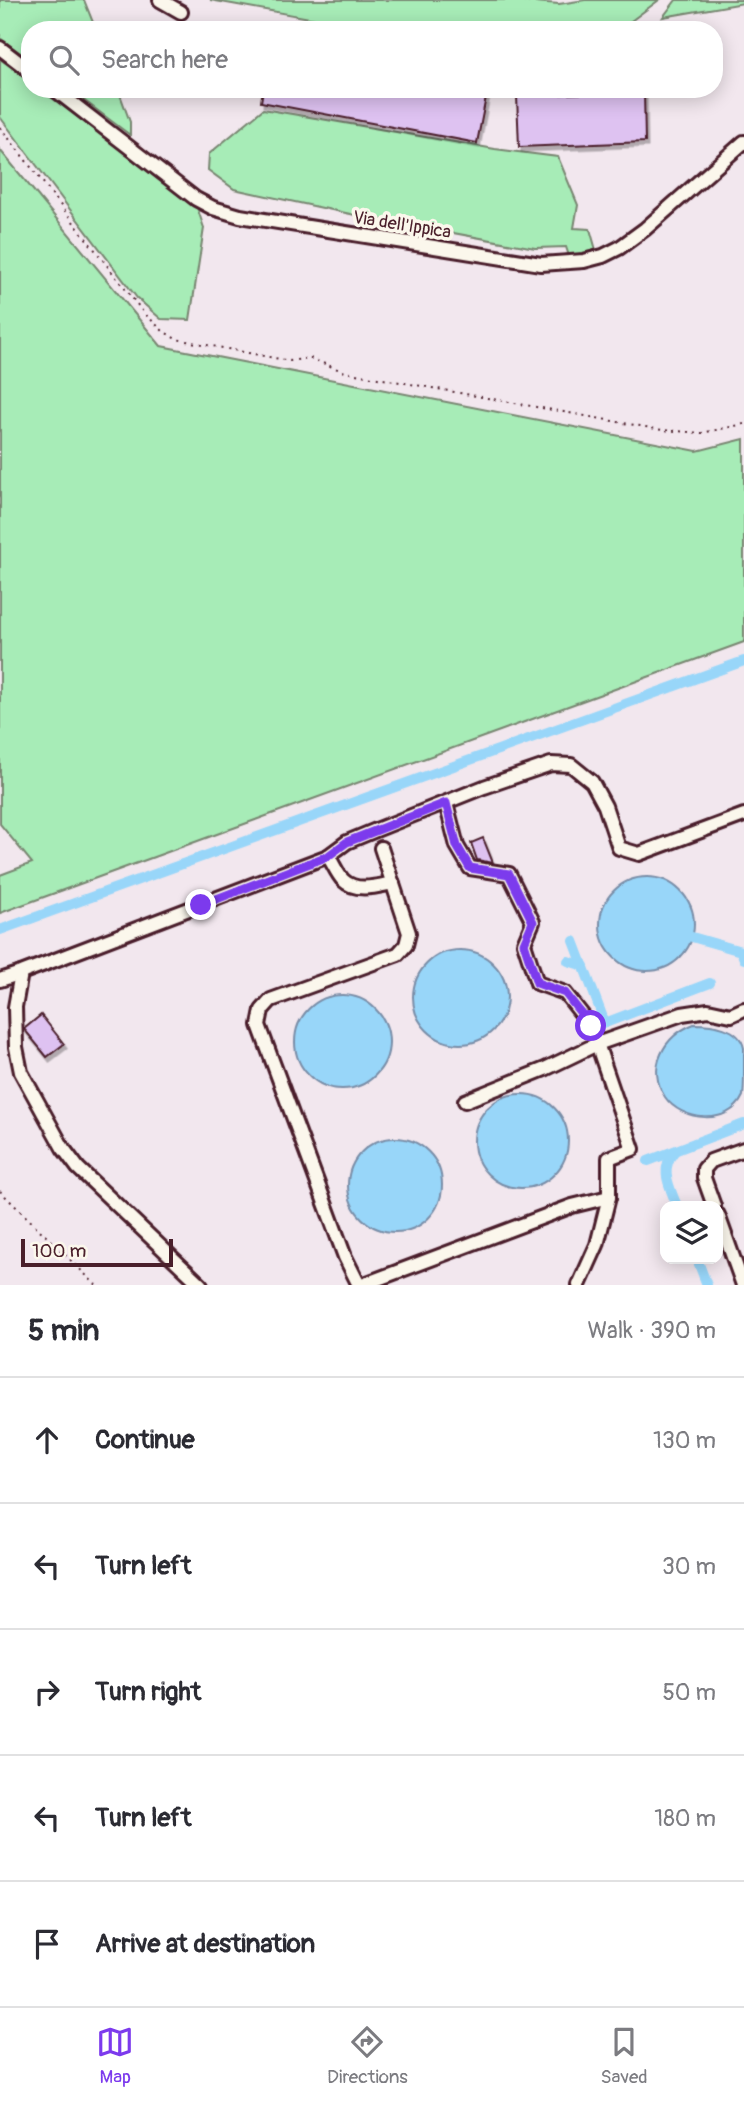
<!DOCTYPE html>
<meta charset="utf-8">
<style>
body{margin:0;font-family:Pangolin,sans-serif;background:#f7f7f7;color:#2b2b33}
.controls{position:absolute;right:21px;bottom:21px;display:grid;overflow:hidden;border-radius:14px;box-shadow:0 4px 18px #0003}
.controls button{width:63px;height:63px;display:grid;place-items:center;padding:0;border:0;border-bottom:2px solid #e1e1e2;background:#fff;color:#2b2b33;font:35px sans-serif}
.scale{position:absolute;left:21px;bottom:18px;width:152px;box-sizing:border-box;padding-left:7px;border:4px solid #4a1f2b;border-top:0;font-size:19px;line-height:24px;white-space:nowrap;color:#4a1f2b;-webkit-text-stroke:5px #fbf7ec;paint-order:stroke}
.stop{position:absolute;width:21px;height:21px;margin:-16px;border:5px solid #7c3aed;border-radius:50%;background:#fff}
.stop.end{background:#7c3aed;border-color:#fff;box-shadow:0 2px 7px #0008}
.list{margin:0;padding:0;list-style:none}
h2{display:flex;justify-content:space-between;align-items:center;height:91px;margin:0;padding:0 28px;font-size:30px}
h2 small{font-size:23px;font-weight:400;color:#7c7c81}
.list li{display:grid;grid-template-columns:46px 1fr auto;gap:21px;align-items:center;box-sizing:border-box;height:126px;padding:0 28px;border-top:2px solid #e1e1e2}
.list b{display:block;font-size:26px;white-space:nowrap}
.list em{font-size:23px;font-style:normal;color:#7c7c81}
.icon{flex:none;width:38px;height:38px;fill:none;stroke:currentColor;stroke-width:2;stroke-linecap:round;stroke-linejoin:round}
.map{position:relative;flex:none;width:744px;height:1285px;overflow:hidden}
.search{position:absolute;background:#fff;box-shadow:0 4px 18px #0003;left:21px;right:21px;top:21px;height:77px;display:flex;align-items:center;gap:18px;box-sizing:border-box;padding:0 24px;border-radius:28px;color:#7c7c81;font-size:26px}
.sheet{height:721px;background:#fff}
nav{display:flex;justify-content:space-around;align-items:center;box-sizing:border-box;height:98px;border-top:2px solid #e1e1e2;background:#fff;font-size:19px;color:#7c7c81}
nav a{display:grid;justify-items:center;gap:4px}
nav .on{color:#7c3aed}
.map>svg:first-child{display:block}
.green{fill:#a7ecb7;stroke:#788671;stroke-width:2}
.water{fill:#98d6f9;stroke:#798da7;stroke-width:2}
.lines{fill:none;stroke-linecap:round;stroke-linejoin:round}
.canal{stroke:#98d6f9;stroke-width:10}
.building{fill:#dec2f1;stroke:#4a1f2b;stroke-width:2;filter:url(#shadow)}
.minor-casing{stroke:#4a1f2b;stroke-width:18}
.path{stroke:#4a1f2b;stroke-width:2;stroke-dasharray:2 5;stroke-linecap:butt}
.minor{stroke:#fbf7ec;stroke-width:12}
.route{stroke:#7c3aed;stroke-width:9}
.labels{text-anchor:middle;dominant-baseline:central;stroke-width:7;stroke-linejoin:round;paint-order:stroke}
.street-label{font-size:18px;fill:#4a1f2b;stroke:#fbf7ec}
</style>
<div class="map">
<svg width="744" height="1285" viewBox="0 0 744 1285">
<defs>
<filter id="shadow"><feDropShadow dx="2.5" dy="4.5" stdDeviation="0" flood-color="#0004"/></filter>
</defs>
<rect width="100%" height="100%" fill="#f2e7ee"/>
<filter id="ink" filterUnits="userSpaceOnUse"><feTurbulence type="fractalNoise" baseFrequency=".0143" numOctaves="2"/><feDisplacementMap in="SourceGraphic" scale="14" xChannelSelector="R" yChannelSelector="G"/><feConvolveMatrix kernelMatrix="1 2 1 2 8 2 1 2 1" color-interpolation-filters="sRGB"/></filter>
<g filter="url(#ink)">
<g class="green">
<path d="M0,0H84L96,30H30V60L0,38Z"/>
<path d="M210,0H511L559,4L585,0H659L619,30H376Z"/>
<path d="M676,0H744V3L663,17Z"/>
<path d="M0,59L30,81V89H40L197,207L204,228L190,320L161,319L137,298L0,117Z"/>
<path d="M69,89H118L130,122V135Z"/>
<path d="M263,109L495,149L558,157L578,205L574,228L590,229L596,250L569,256L566,247L535,248L355,215L234,189L208,170L209,154Z"/>
<path d="M0,150L161,346L697,451L744,439V642L0,913V875L32,863L0,824Z"/>
</g>
<g class="water">
<circle cx="647" cy="924" r="47"/>
<circle cx="460" cy="997" r="47"/>
<circle cx="342" cy="1042" r="47"/>
<path d="M694,1024C711,1024 740,1027 744,1048C744,1055 744,1063 744,1070C744,1078 744,1089 743,1096C729,1127 681,1121 665,1097C646,1067 664,1036 694,1024Z"/>
<circle cx="521" cy="1141" r="47"/>
<circle cx="395" cy="1185" r="47"/>
</g>
<g class="lines">
<g class="canal">
<path d="M0,930L744,661"/>
<path d="M692,937L741,951L744,959"/>
<path d="M574,941L605,1023L710,983"/>
<path d="M568,961L584,966"/>
<path d="M674,1152C659,1170 670,1187 677,1206"/>
<path d="M648,1161L744,1124"/>
<path d="M697,1259L707,1285"/>
</g>
</g>
<g class="building">
<path d="M263,89H473L487,92L477,143L261,102Z"/>
<path d="M644,91L645,142L519,147L517,96Z"/>
<path d="M483,838L493,863L477,860L471,843Z"/>
<path d="M41,1015L64,1044L47,1057L24,1029Z"/>
</g>
<g class="lines">
<defs>
<g id="minor">
<path d="M160,0L181,12"/>
<path d="M0,48L30,71"/>
<path d="M54,89L196,199L213,208L240,216L541,264L584,261L603,256L619,248L645,229L744,142"/>
<path d="M446,803L457,846L470,868L509,874L533,922L524,943L537,983L565,993L591,1026L633,1149L609,1158V1197L597,1245L579,1285"/>
<path d="M328,856C333,863 337,874 343,880C356,893 378,886 393,883"/>
<path d="M0,980L21,973"/>
<path d="M465,1101L545,1069L597,1044L682,1014L708,1010L731,1015L744,1009"/>
<path d="M714,1206L704,1178V1169L711,1161L744,1149"/>
<path d="M718,1215L743,1285"/>
<path d="M201,1285L78,1168L63,1148L21,1072L16,1047L15,1007L21,973L328,856L347,842L376,830L484,787L551,764L571,765L592,782L605,806L619,848L639,854L744,815"/>
<path d="M359,1285L345,1257L259,1025L262,1010L271,1000L398,954L406,945L409,933L381,848"/>
<path d="M362,1285L572,1206L609,1197"/>
</g>
</defs>
<use href="#minor" class="minor-casing"/>
<g class="path">
<path d="M0,127L143,312L163,331L176,339L290,361L310,358L345,372L662,430L702,433L744,424"/>
<path d="M0,1191L96,1285"/>
</g>
<use href="#minor" class="minor"/>
</g>
</g>
<g class="lines" filter="url(#ink)">
<path class="route" d="M201,905L328,856L347,842L446,803L457,846L470,868L509,874L533,922L524,943L537,983L565,993L591,1026"/>
</g>
<g class="labels">
<g class="street-label">
<text transform="translate(402 225) rotate(9)">Via dell'Ippica</text>
</g>
</g>
</svg>
<div class="controls">
<button><svg class="icon" aria-label="layers" viewBox="0 0 24 24"><path d="M12 4l9 5-9 5-9-5zM3 14l9 5 9-5"/></svg></button>
</div>
<div class="scale">100 m</div>
<div class="stop" style="left:591px;top:1026px"></div>
<div class="stop end" style="left:201px;top:905px"></div>
<div class="search"><svg class="icon" aria-label="search" viewBox="0 0 24 24"><circle cx="10" cy="10" r="6"/><path d="M15 15l6 6"/></svg>Search here</div>
</div>
<section class="sheet">
<h2>5 min<small>Walk · 390 m</small></h2>
<ul class="list">
<li><svg class="icon" aria-label="ahead" viewBox="0 0 24 24"><path d="M12 20V5M6 11l6-6 6 6"/></svg><div><b>Continue</b></div><em>130 m</em></li>
<li><svg class="icon" aria-label="left" viewBox="0 0 24 24"><path d="M17 20v-9H6M10 6l-5 5 5 5"/></svg><div><b>Turn left</b></div><em>30 m</em></li>
<li><svg class="icon" aria-label="right" viewBox="0 0 24 24"><path d="M7 20v-9h11M14 6l5 5-5 5"/></svg><div><b>Turn right</b></div><em>50 m</em></li>
<li><svg class="icon" aria-label="left" viewBox="0 0 24 24"><path d="M17 20v-9H6M10 6l-5 5 5 5"/></svg><div><b>Turn left</b></div><em>180 m</em></li>
<li><svg class="icon" aria-label="arrive" viewBox="0 0 24 24"><path d="M6 21V4h12l-3 4 3 4H6"/></svg><div><b>Arrive at destination</b></div></li>
</ul>
</section>
<nav>
<a class="on"><svg class="icon" aria-label="map" viewBox="0 0 24 24"><path d="M3 6l6-2 6 2 6-2v14l-6 2-6-2-6 2zM9 4v14M15 6v14"/></svg>Map</a>
<a><svg class="icon" aria-label="directions" viewBox="0 0 24 24"><path d="M12 3l9 9-9 9-9-9zM9 14v-3h6M13 9l2 2-2 2"/></svg>Directions</a>
<a><svg class="icon" aria-label="saved" viewBox="0 0 24 24"><path d="M7 4h10v16l-5-4-5 4z"/></svg>Saved</a>
</nav>
